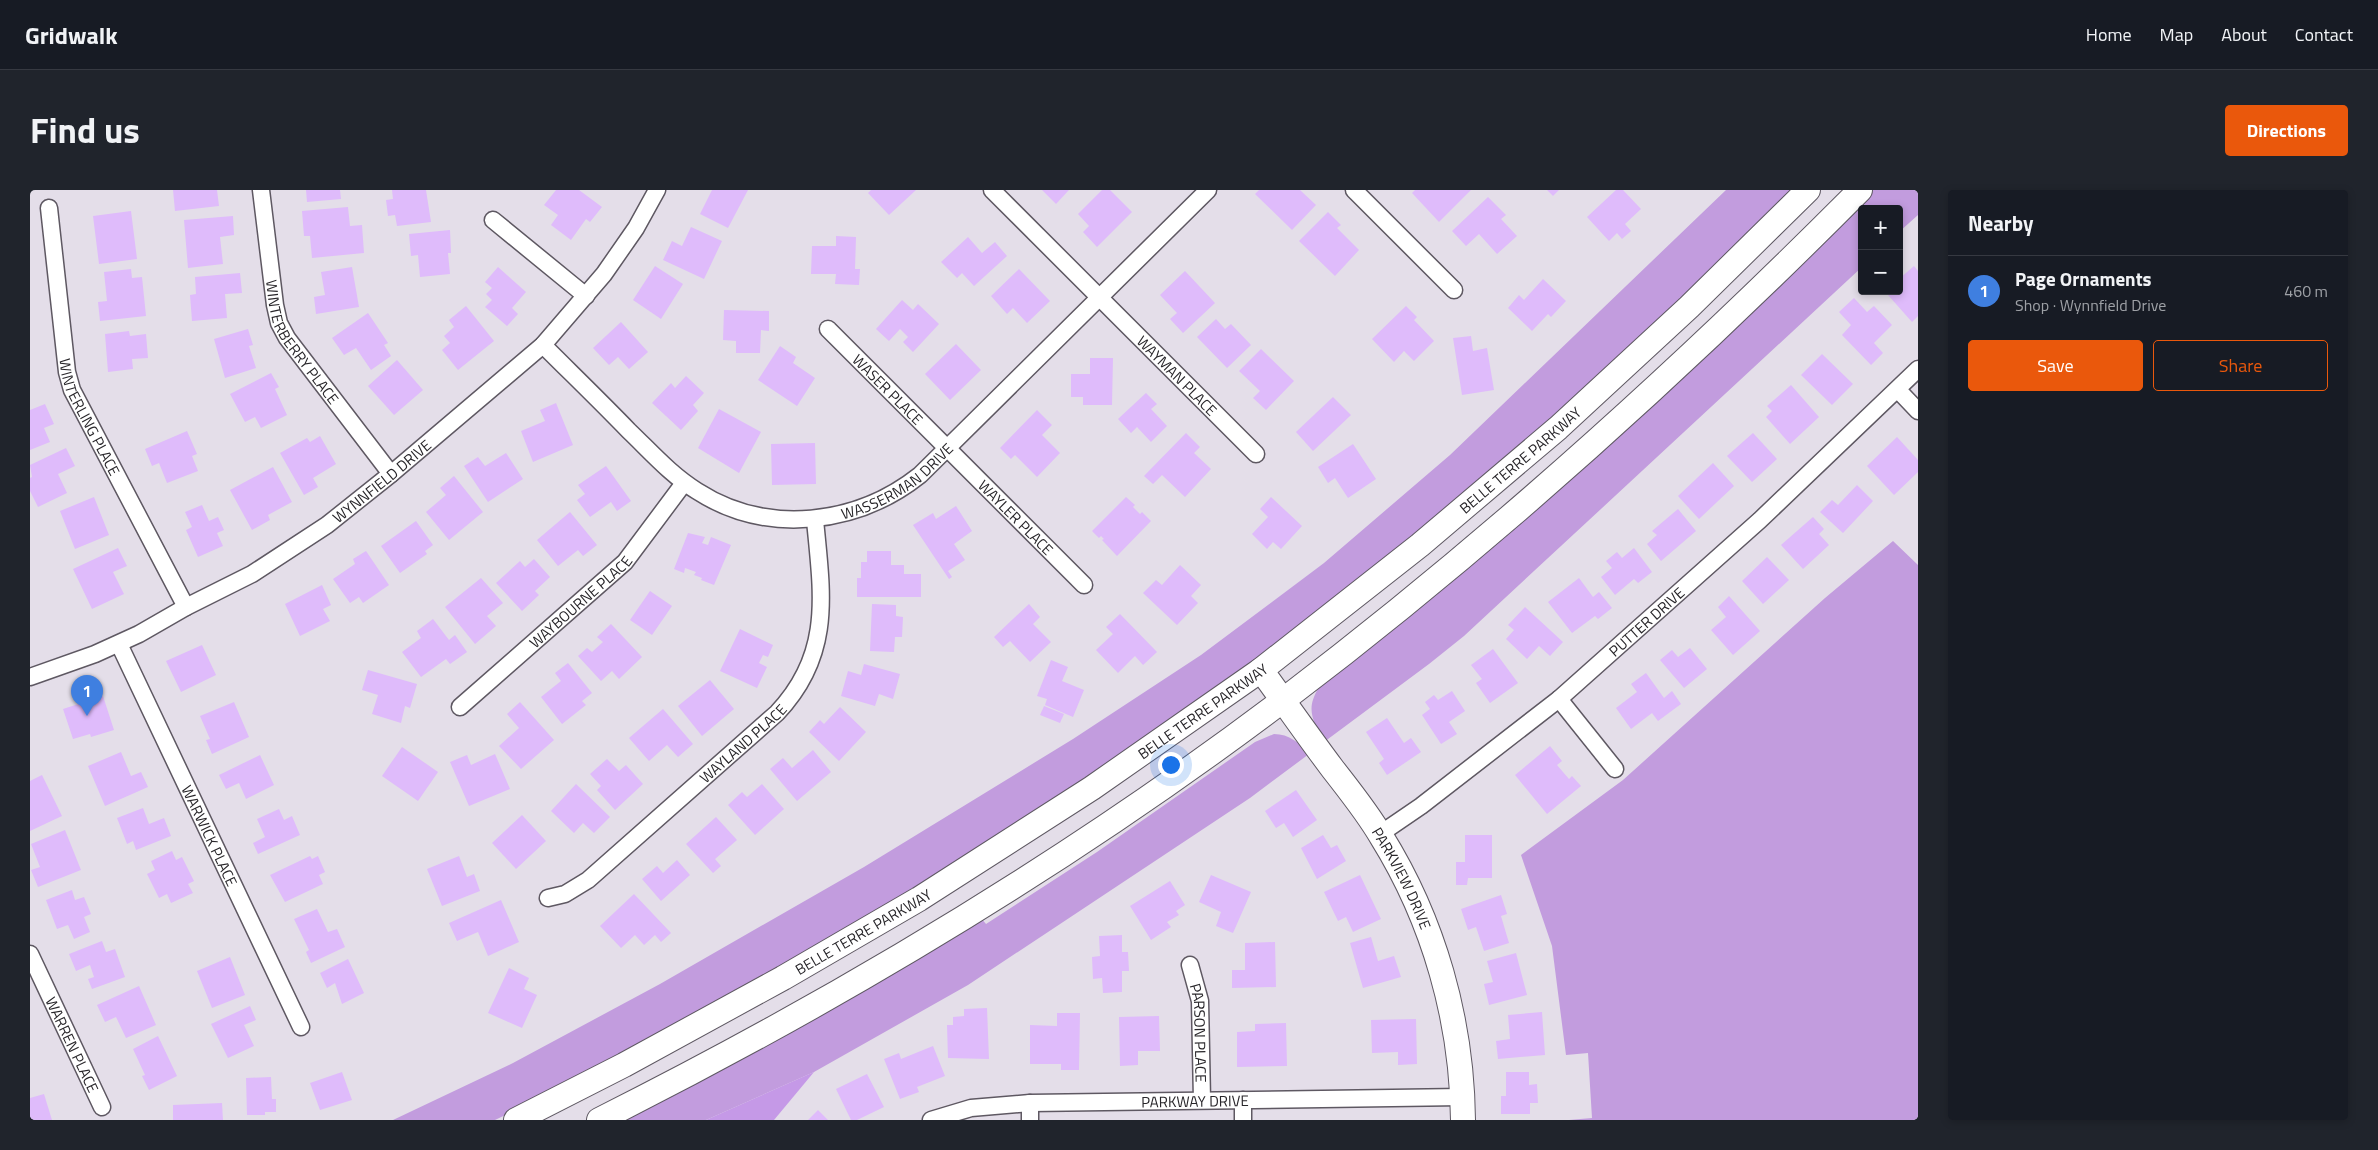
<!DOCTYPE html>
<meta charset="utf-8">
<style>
body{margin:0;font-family:"Titillium Web",sans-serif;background:#20242c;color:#f1f3f6}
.controls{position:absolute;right:15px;top:15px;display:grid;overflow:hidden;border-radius:5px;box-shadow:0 2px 8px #0003}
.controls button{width:45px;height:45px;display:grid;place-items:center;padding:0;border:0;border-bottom:1px solid #363941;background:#171b24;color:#f1f3f6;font:25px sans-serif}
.you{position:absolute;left:1140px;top:574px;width:18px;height:18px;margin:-12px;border:4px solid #fff;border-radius:50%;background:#1a73e8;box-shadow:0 0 0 8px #1a73e833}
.badge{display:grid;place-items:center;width:32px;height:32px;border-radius:50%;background:#ea580c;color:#fff;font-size:16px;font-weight:700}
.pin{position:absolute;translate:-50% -41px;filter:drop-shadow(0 1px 2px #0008)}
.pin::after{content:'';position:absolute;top:26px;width:18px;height:15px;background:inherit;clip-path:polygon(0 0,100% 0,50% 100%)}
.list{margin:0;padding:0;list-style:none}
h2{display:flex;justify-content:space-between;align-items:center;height:65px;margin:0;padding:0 20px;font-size:21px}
h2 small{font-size:16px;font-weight:400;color:#9ea1a6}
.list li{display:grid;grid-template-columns:32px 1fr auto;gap:15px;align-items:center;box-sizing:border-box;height:70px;padding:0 20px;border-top:1px solid #363941}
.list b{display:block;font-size:19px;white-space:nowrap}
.list p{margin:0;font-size:16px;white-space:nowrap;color:#9ea1a6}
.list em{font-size:16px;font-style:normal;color:#9ea1a6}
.actions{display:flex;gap:10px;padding:15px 20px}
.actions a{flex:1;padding:11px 0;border:1px solid #ea580c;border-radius:5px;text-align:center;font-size:18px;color:#ea580c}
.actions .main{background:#ea580c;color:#fff}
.map{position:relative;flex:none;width:1888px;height:930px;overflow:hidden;border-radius:5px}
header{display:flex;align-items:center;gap:30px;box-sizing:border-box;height:70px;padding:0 25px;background:#171b24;border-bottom:1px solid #363941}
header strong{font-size:24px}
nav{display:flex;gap:28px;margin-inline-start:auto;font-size:18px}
.intro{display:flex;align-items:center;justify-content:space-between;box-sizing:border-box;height:120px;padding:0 30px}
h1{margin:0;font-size:35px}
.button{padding:12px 22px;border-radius:5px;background:#ea580c;color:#fff;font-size:18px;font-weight:700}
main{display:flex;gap:30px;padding:0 30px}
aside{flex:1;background:#171b24;border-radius:5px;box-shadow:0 2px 8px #0003}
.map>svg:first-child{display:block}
.green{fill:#c29cde}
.forest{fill:#c599e7}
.building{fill:#dfbbfb}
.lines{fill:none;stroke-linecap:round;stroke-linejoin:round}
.street-casing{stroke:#5e5862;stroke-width:19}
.secondary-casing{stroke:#5e5862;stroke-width:26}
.street{stroke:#fff;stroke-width:16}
.secondary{stroke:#fff;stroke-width:24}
.labels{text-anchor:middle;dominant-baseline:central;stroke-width:4;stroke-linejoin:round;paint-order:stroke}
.street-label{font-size:15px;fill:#28262a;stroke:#f1ebf6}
</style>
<header>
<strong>Gridwalk</strong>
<nav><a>Home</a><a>Map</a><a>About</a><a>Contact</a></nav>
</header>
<div class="intro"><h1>Find us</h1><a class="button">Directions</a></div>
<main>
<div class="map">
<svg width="1888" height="930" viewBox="0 0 1888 930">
<rect width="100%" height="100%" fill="#e4dee9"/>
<g class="green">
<path d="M1696,0H1762L1667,94L1522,228L1396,337L1210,482L973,646L741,784L512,907L465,930H363L483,873L630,794L834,677L1043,549L1171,465L1294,373L1420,265Z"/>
<path d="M1842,0H1888V25L1869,42V19H1832V77L1434,446L1399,474L1294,552C1283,530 1275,520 1289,497L1692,148Z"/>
<path d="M1863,351L1888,375V930H1539L1562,928L1558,863L1536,865L1522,756L1491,665L1593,590L1795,408Z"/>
<path d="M1244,544C1259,544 1270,553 1279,564L1220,608L938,795L784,882L676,930H589L951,728L956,734L1067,662L1225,552Z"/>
</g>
<path class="forest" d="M784,882L744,930H676Z"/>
<g class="building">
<path d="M143,0H187L189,16L145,21Z"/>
<path d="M276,0H310L311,9L277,12Z"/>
<path d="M362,0H396L401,32L367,36L365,25L358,26L356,10L363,9Z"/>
<path d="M526,0H549L572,17L560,32L556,29L541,50L521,35L528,25L514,15Z"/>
<path d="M682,0H718L698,38L670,24Z"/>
<path d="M841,0H886L859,25L838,3Z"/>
<path d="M1012,0H1039L1026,14Z"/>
<path d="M1072,0H1080L1102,22L1067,57L1053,42L1059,36L1048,24Z"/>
<path d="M1229,0H1270L1286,15L1262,40L1225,4Z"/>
<path d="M1385,0H1441L1409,32L1382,3Z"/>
<path d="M1517,0H1529L1523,6Z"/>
<path d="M1586,0H1593L1611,19L1595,34L1601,41L1592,49L1587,43L1579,51L1557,27Z"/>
<path d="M1458,7L1476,25L1471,29L1487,46L1467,64L1449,44L1436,56L1422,41Z"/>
<path d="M318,17L320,36L332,35L334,63L282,68L280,46H274L272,21Z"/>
<path d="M101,21L107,69L69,74L63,26Z"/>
<path d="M1298,22L1311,35L1307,38L1329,60L1305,86L1269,51Z"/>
<path d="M203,26L204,45L190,47L193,74L158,78L154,30Z"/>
<path d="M661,37L692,51L674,89L633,70L642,51L652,56Z"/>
<path d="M420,40L421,63H418L420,84L390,87L388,65L381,66L379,44Z"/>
<path d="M806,46L826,47L825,79H830L829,95L805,94L806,84H781L782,56H806Z"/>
<path d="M938,47L952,63L965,52L977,66L944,96L932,83L927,88L911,72Z"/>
<path d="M625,76L653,94L631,129L603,110Z"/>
<path d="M1884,76L1888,81V126L1882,132L1858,105L1862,101H1869V89Z"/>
<path d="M322,77L329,117L286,124L284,107L295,105L291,82Z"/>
<path d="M468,77L496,102L482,118L488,124L477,136L455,117L462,110L456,104L462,98L455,92Z"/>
<path d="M101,79L102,88L112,87L116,126L70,131L68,112L77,111L74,82Z"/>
<path d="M989,79L1020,111L997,133L983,118L977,124L961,106Z"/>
<path d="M1155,81L1185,113L1153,143L1140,129L1147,123L1130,105Z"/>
<path d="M210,83L212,103L195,104L197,128L162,131L160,105L166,104L165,87Z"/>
<path d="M1513,89L1536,111L1521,127L1518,124L1502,141L1478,118L1489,105L1494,110Z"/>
<path d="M1824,108L1837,122L1844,116L1862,135L1844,153L1853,163L1841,175L1812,145L1821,135L1809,122Z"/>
<path d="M872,110L883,120L888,114L909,134L883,162L873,152L878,147L870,139L859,151L846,139Z"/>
<path d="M436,116L464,151L428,180L412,160L420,153L414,146L424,137L419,130Z"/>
<path d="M1376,116L1387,127L1384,130L1404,151L1384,171L1374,161L1364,172L1342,149Z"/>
<path d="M694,120L739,121V141L731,140L730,163H706V151L693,150Z"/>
<path d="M338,123L358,153L354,155L361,166L341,180L326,158L314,165L302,148Z"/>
<path d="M1186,129L1195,139L1201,134L1221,155L1197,178L1167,147Z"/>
<path d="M591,132L618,162L599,179L588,167L579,175L563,158Z"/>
<path d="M218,139L223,155L219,156L226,178L195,188L184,149Z"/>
<path d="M99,141L100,146L116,144L118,168L102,169L103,179L78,182L75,144Z"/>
<path d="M1441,146L1443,161L1457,158L1464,200L1432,205L1423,148Z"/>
<path d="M926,154L951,180L920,210L895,184Z"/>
<path d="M750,156L766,167L763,173L785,188L767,216L728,190Z"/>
<path d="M1231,159L1264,191L1236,220L1223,208L1230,201L1209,181Z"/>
<path d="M1792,164L1823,194L1802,215L1771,185Z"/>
<path d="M1060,168H1083L1082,215H1053V207H1041V184H1060Z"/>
<path d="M367,170L393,200L364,225L338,196Z"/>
<path d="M241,183L249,197L245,199L257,225L231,238L225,227L215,232L200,204Z"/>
<path d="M656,186L674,203L663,215L668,221L651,240L622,213L641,193L645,198Z"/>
<path d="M1761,195L1789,227L1760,254L1736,227L1742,221L1737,216Z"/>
<path d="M1116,203L1127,214L1121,219L1137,236L1121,252L1107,237L1101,243L1088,229Z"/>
<path d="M1303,207L1321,225L1283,261L1266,242Z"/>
<path d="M526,213L543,255L503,272L491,241L515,231L510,220Z"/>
<path d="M15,214L24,234L14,238L20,252L0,260V220Z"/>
<path d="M689,219L731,242L709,283L668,258Z"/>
<path d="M1007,220L1022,235L1012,245L1030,263L1007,287L985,265L981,269L970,258Z"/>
<path d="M157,241L167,264L162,266L168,281L137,293L129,273L122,276L115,259Z"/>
<path d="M1156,243L1170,257L1164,263L1181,279L1155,307L1132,285L1123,294L1114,286Z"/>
<path d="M1723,243L1747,269L1722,292L1697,266Z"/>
<path d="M290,246L306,274L283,288L288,297L274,305L250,263L277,248L280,252Z"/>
<path d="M1867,247L1888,270V282L1864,305L1837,276Z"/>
<path d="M785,253L786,294L742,295L741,254Z"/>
<path d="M1323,254L1346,289L1318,308L1305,288L1298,293L1288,277Z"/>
<path d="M36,258L45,276L28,284L37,303L8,317L0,301V288L2,287L0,275Z"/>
<path d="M476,263L493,289L458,312L434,276L448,267L455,276Z"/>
<path d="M1683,273L1704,296L1669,329L1648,306Z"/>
<path d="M576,276L601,311L587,321L581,312L560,327L547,310L555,304L548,295Z"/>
<path d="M243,277L262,312L238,325L240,330L222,340L200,300Z"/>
<path d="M424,286L453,322L419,350L396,322L416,305L410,298Z"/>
<path d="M1827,295L1843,311L1813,343L1790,322L1802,310L1808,315Z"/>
<path d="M64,307L79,345L45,359L30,321Z"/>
<path d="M1096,307L1105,315L1103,317L1110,324L1112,322L1121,331L1087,366L1072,350L1074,349L1071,346L1069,348L1062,341Z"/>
<path d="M1241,307L1272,336L1251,359L1243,352L1237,359L1222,344L1238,327L1230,319Z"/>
<path d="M172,315L179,331L188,327L194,340L187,343L193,356L168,367L156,340L162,337L155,322Z"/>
<path d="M926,316L942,341L924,354L935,370L918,381L922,387L919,389L883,335L903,323L906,329Z"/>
<path d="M1648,319L1666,341L1631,371L1617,354L1627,345L1622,341Z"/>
<path d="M540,322L567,355L553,366L548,360L528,376L507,350Z"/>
<path d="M1783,327L1794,339L1789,344L1799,355L1773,379L1751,355Z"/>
<path d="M386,331L403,355L395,361L397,364L370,383L351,356Z"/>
<path d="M658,343L675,347L672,353L678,355L681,347L701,355L684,395L671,390L672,388L664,385L666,382L655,378L654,383L644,379Z"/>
<path d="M88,358L97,376L83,382L94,404L62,419L43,379Z"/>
<path d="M1604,358L1622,382L1608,393L1604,389L1585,405L1571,387L1582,378L1576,371L1587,362L1592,368Z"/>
<path d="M336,361L359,395L333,413L329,407L320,413L303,389L325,374L323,369Z"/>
<path d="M837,361H861V375H874V384H891V407H827V388H831V372H837Z"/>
<path d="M1737,367L1759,390L1733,414L1712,391Z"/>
<path d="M504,369L520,387L505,401L509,405L492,421L466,393L490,371L495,377Z"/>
<path d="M1150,375L1171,395L1161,406L1168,413L1147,435L1113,403L1126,390L1132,395Z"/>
<path d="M451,388L473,413L457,426L466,436L445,454L415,417Z"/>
<path d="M1549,388L1563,407L1569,402L1582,418L1568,429L1565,426L1542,443L1518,412Z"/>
<path d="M292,395L301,415L293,419L300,431L270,446L255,414Z"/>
<path d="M620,401L642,416L622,445L600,430Z"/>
<path d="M1699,406L1730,441L1703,465L1681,440L1696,427L1688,417Z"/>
<path d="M842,414L866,415V426L873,427L872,447H865L864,462L840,461Z"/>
<path d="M999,414L1010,427L1003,434L1021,452L1000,472L980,451L973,457L964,447Z"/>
<path d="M1495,417L1533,452L1520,466L1509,456L1497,469L1476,449L1484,440L1478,435Z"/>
<path d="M1090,424L1127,462L1113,475L1105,466L1088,483L1066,460L1083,444L1076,437Z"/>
<path d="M403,429L419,450L425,445L437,462L420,474L416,469L391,487L372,462L391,448L387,441Z"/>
<path d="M581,434L612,467L589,489L582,481L571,491L548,466L557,458L562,462L573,452L567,447Z"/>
<path d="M710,439L743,455L738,467L733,465L729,473L737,477L727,498L690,481Z"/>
<path d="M172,455L186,485L151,502L136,471Z"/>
<path d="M1660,458L1677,479L1654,498L1630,470L1642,460L1648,467Z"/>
<path d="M1463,459L1488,493L1460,513L1446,493L1452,489L1441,475Z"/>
<path d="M1021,470L1038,477L1032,491L1054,500L1043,527L1015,515L1017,509L1007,506Z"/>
<path d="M538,473L562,503L552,511L556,515L532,534L511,507L531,491L525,483Z"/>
<path d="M834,474L870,484L863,509L849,504L845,516L811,506L818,481L831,485Z"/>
<path d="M338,480L387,494L380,518L375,516L371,533L342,524L348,505L332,500Z"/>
<path d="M1616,483L1634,508L1642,501L1651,514L1628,531L1622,523L1601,539L1586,518L1607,502L1601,494Z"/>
<path d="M680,490L704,519L672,546L648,516Z"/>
<path d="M1422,501L1435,521L1419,532L1427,544L1411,554L1392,525L1400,519L1395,512L1404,505L1408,510Z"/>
<path d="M73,506L84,540L61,547L60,544L43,549L33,519Z"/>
<path d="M204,512L219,547L182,564L176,550L180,549L170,526Z"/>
<path d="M490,512L524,550L491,579L469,556L489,538L477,524Z"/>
<path d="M1014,516L1034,524L1030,533L1010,525Z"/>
<path d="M810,517L836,542L809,571L779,542L790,530L794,534Z"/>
<path d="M633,519L663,554L648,567L637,555L619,571L599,548Z"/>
<path d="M1357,528L1374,553L1381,548L1391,562L1357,585L1349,573L1354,569L1336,542Z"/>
<path d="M1520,556L1532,571L1527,575L1539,589L1542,586L1551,596L1517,624L1485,585Z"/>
<path d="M372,557L408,582L388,611L352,586Z"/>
<path d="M783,560L801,582L767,611L740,579L753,568L762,578Z"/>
<path d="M91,562L101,586L111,582L118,597L75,616L58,576Z"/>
<path d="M465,564L480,599L439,616L420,572L437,565L441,575Z"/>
<path d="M230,565L244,595L216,609L209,593L196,599L189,585Z"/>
<path d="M577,569L589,581L596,575L613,594L585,620L567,600L571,596L560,584Z"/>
<path d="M12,585L32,626L0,641V591Z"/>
<path d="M546,594L580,627L564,643L553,633L544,643L521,621Z"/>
<path d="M732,594L754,619L725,645L698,615L712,602L717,607Z"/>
<path d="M1266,600L1287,630L1263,647L1254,633L1246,638L1235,621Z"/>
<path d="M113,618L119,634L134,628L141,646L106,660L103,651L97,654L87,628Z"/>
<path d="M249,619L254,630L262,626L270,645L228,664L223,653L235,647L227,629Z"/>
<path d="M492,625L516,651L486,679L462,653Z"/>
<path d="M686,627L707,650L685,669L691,676L683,683L656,654Z"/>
<path d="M35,640L51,680L8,697L1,680L10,677L1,654Z"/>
<path d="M1293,645L1301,658L1307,655L1316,671L1287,689L1271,658Z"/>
<path d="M1435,645H1462V688H1438L1437,695H1426V672H1435Z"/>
<path d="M142,661L146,670L152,667L164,691L158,694L163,703L141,713L137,704L129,708L117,684L125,680L121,671Z"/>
<path d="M280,666L282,669L288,666L295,682L289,685L293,694L255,712L240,685Z"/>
<path d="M429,666L437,687L444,684L450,701L412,716L397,679Z"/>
<path d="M647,670L660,685L631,711L612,689L627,676L633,683Z"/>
<path d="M1181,685L1221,702L1203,743L1186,736L1191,722L1169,712Z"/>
<path d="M1330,685L1351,729L1323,742L1316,727L1308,731L1294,702Z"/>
<path d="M1140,691L1155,715L1146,721L1149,725L1137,732L1141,737L1121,750L1100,716Z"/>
<path d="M42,700L45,710L54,707L61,724L54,727L60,742L44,749L38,735L27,739L16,710Z"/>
<path d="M604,704L641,743L631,752L625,745L614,755L605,745L591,758L570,736Z"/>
<path d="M1471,705L1477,724L1471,726L1479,753L1454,761L1446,737L1438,740L1431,719Z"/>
<path d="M471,710L489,752L458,766L448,742L427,751L419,733Z"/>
<path d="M287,719L298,742L307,739L315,757L281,773L276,762L279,760L264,729Z"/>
<path d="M1092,745V762H1098L1099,781H1092V802L1073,803L1072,788L1063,789L1062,767L1070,766L1069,746Z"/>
<path d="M1341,747L1348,771L1364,766L1371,787L1333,798L1320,753Z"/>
<path d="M72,751L76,762L85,759L95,787L62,799L58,789L64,787L60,775L46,781L39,764Z"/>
<path d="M1245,752L1246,797L1202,798V780H1215V753Z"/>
<path d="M1486,763L1497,805L1459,815L1454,794L1463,792L1457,771Z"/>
<path d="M200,767L215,805L182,818L167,781Z"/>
<path d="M318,769L334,803L312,814L305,793L297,798L290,783Z"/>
<path d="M479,778L499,788L494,799L507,805L492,838L458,823Z"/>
<path d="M109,796L126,835L96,848L86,827L75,832L67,815Z"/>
<path d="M220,816L226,830L214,835L224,856L198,868L181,834Z"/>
<path d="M957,818L959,869L918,868L917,835H923V827L934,826V819Z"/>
<path d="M1512,822L1515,865L1468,869L1466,851L1480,849L1478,825Z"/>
<path d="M1027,823H1050L1049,880H1031V874H1000V835L1027,836Z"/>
<path d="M1129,826L1130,861H1108V875L1090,876L1089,827Z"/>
<path d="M1386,829L1387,874L1368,875V862L1342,863L1341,830Z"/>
<path d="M1256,833L1257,876L1207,877V842L1225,841V834Z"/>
<path d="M128,846L147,886L119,900L112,886L115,885L103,859Z"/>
<path d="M903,856L915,886L887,897L889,902L870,909L854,869L869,863L871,869Z"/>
<path d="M312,882L322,910L290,920L280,893Z"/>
<path d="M1476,882H1499V895L1507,894L1508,913H1500V924H1471V906H1476Z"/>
<path d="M837,884L854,917L827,930H821L806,899Z"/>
<path d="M241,887L242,909H246V922H235V925H217L216,888Z"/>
<path d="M14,904L22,930H0V908Z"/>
<path d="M192,913L193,930H143V915Z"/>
<path d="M788,920L798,930H778Z"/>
</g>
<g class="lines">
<defs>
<g id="street">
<path id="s1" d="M231,0L245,115L249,133L257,148L361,284"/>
<path id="s2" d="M962,0L1226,264"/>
<path d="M1324,0L1424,100"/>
<path id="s3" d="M19,18L37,182L42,200L156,417"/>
<path d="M463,30L556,106"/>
<path id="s4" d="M798,139L1054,395"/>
<path id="s5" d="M513,155C542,184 571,212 599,241C621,262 641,285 667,301C737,346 827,335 890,285L1178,0"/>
<path d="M1868,200L1888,221"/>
<path id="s6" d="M89,454L271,837"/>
<path id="s7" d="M0,487L65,464L109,444L156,417L222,384L297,335L361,284L513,155L574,84L606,38L627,0"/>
<path d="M1529,509L1585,579"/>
<path id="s8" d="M430,517L595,372L654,293"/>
<path id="s9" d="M1350,644L1391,616L1529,509L1730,330L1888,179"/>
<path id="s10" d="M518,708L535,704L558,690L747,523C803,464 792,404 785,330"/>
<path id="s11" d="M0,764L72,917"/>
<path id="s12" d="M1160,775L1170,811L1172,910"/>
<path d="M1213,910V930"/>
<path d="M1000,913V930"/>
<path id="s13" d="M901,930L941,918L1000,913L1432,907"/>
</g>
<g id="secondary">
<path id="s14" d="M1231,480C1255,513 1278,546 1302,578C1319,600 1337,622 1351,646C1404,731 1432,830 1433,930"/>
<path id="s15" d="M486,930L594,875L753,788L889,709L1062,598L1231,480L1390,355L1528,238L1659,117L1778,0"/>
<path d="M569,930C810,809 1042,670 1256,508C1460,353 1649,182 1830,0"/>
</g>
</defs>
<use href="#street" class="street-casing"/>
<use href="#secondary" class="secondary-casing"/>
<use href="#street" class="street"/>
<use href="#secondary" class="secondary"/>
</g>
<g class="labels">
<g class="street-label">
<text stroke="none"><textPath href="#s1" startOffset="161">WINTERBERRY PLACE</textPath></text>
<text stroke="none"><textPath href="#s2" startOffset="262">WAYMAN PLACE</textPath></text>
<text stroke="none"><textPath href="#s4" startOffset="85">WASER PLACE</textPath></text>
<text stroke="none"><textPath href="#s3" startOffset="215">WINTERLING PLACE</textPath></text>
<text stroke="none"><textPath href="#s15" startOffset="1205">BELLE TERRE PARKWAY</textPath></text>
<text stroke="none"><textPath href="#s5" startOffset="428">WASSERMAN DRIVE</textPath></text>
<text stroke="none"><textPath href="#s7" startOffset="405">WYNNFIELD DRIVE</textPath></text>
<text stroke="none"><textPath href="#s4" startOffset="266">WAYLER PLACE</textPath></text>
<text stroke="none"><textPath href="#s8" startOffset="160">WAYBOURNE PLACE</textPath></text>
<text stroke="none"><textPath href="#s9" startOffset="341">PUTTER DRIVE</textPath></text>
<text stroke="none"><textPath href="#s15" startOffset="800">BELLE TERRE PARKWAY</textPath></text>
<text stroke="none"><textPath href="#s10" startOffset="251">WAYLAND PLACE</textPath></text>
<text stroke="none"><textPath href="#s6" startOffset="212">WARWICK PLACE</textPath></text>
<text stroke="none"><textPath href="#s14" startOffset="252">PARKVIEW DRIVE</textPath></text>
<text stroke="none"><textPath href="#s15" startOffset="395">BELLE TERRE PARKWAY</textPath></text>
<text stroke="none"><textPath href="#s12" startOffset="69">PARSON PLACE</textPath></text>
<text stroke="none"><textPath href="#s11" startOffset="100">WARREN PLACE</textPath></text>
<text stroke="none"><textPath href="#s13" startOffset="266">PARKWAY DRIVE</textPath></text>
</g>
</g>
</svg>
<div class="controls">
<button>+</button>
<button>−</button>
</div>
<div class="you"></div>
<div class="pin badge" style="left:57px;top:526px;background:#3f7fe0">1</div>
</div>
<aside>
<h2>Nearby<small></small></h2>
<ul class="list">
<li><span class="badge" style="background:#3f7fe0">1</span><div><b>Page Ornaments</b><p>Shop · Wynnfield Drive</p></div><em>460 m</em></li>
</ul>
<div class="actions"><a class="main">Save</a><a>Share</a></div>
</aside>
</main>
